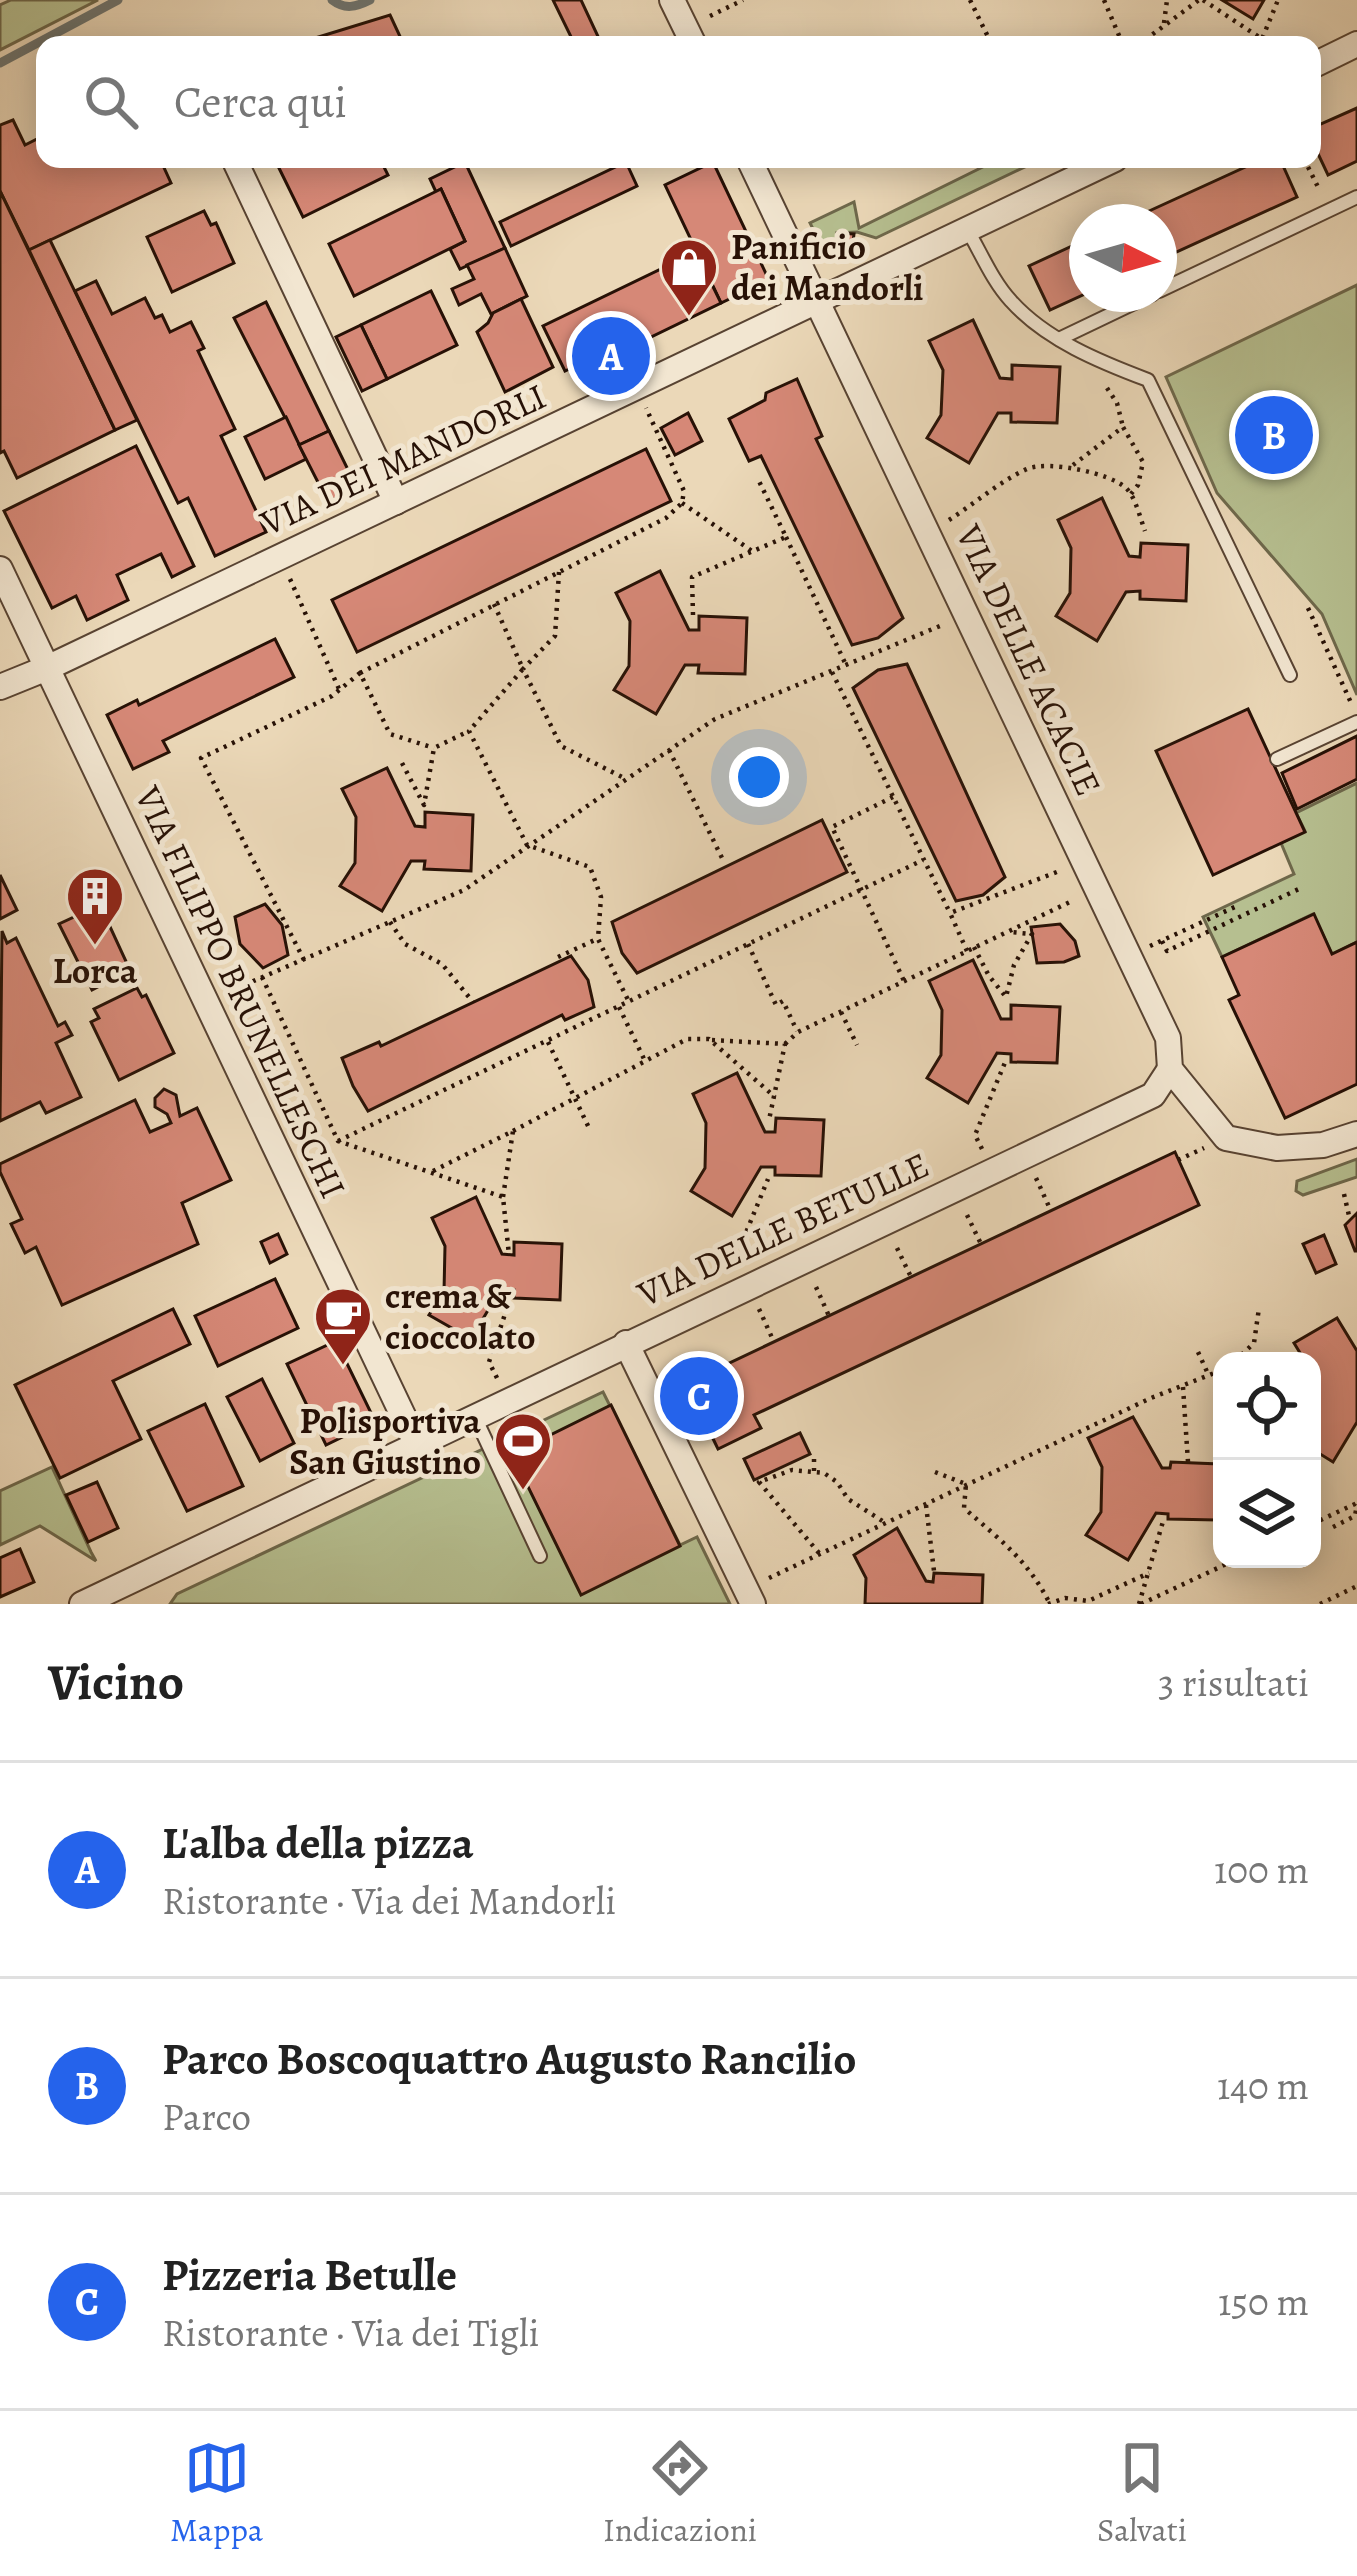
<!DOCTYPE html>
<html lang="it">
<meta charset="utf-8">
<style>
body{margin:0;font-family:Alegreya,serif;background:#f6f6f6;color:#222}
.controls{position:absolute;right:36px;bottom:36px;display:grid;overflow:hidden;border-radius:24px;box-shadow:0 6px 30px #0003}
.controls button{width:108px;height:108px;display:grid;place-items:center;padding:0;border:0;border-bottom:3px solid #e0e0e0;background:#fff;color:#222;font:60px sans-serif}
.compass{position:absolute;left:1069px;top:204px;width:108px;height:108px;border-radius:50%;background:#fff;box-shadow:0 6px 30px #0003;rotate:95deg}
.you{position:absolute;left:759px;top:777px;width:42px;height:42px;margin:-30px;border:9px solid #fff;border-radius:50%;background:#1a73e8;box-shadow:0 0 0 18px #1a73e833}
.badge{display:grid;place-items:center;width:78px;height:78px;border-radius:50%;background:#2563eb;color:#fff;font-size:39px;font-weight:700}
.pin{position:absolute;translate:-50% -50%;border:6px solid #fff;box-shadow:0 3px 12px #0006}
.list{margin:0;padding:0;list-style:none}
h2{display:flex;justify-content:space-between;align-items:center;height:156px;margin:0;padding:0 48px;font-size:51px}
h2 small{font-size:39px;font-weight:400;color:#767676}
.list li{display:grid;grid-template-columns:78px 1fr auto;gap:36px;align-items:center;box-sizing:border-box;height:216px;padding:0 48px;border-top:3px solid #e0e0e0}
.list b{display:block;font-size:45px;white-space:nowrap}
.list p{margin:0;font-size:39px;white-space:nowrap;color:#767676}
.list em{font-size:39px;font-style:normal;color:#767676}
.icon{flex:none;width:66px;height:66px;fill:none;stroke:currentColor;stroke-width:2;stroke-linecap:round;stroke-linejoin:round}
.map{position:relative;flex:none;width:1357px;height:1604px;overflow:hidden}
.search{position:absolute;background:#fff;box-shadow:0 6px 30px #0003;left:36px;right:36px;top:36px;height:132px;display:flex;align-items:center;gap:30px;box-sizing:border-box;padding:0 42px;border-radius:24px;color:#767676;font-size:45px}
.sheet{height:804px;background:#fff}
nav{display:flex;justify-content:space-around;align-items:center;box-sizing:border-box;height:168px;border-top:3px solid #e0e0e0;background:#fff;font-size:33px;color:#767676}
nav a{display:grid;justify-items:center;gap:6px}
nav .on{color:#2563eb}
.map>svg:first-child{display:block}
.green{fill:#b6bf90;stroke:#6e684b;stroke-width:3}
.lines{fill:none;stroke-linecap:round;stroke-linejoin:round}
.stream{stroke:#6d7571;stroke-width:9}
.building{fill:#d68877;stroke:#271106;stroke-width:3}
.lane-casing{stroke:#584332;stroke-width:16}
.street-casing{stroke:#584332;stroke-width:28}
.path{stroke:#271106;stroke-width:4.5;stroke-dasharray:3 6;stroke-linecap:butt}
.lane{stroke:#f2e6d1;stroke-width:12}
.street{stroke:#f2e6d1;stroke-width:24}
.labels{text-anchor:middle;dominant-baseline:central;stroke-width:10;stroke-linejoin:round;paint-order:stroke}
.poi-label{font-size:36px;font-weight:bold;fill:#271106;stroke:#f2e6d1;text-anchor:start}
.street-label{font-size:36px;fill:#271106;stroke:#f2e6d1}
</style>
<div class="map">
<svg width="1357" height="1604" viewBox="0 0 1357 1604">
<rect width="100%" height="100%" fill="#ebd8b8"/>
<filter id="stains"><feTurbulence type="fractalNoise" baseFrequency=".00167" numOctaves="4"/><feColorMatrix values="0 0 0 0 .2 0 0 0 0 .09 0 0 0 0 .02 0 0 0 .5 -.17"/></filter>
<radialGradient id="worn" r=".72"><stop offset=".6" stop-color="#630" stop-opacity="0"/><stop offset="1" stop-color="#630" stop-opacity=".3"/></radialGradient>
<g class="green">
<path d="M11,0H98L0,50V5Z"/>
<path d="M999,159H1028L1031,164L876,238L857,232L838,233L836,249L821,245L810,223L854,202L859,228Z"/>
<path d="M1357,285V695L1322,614L1217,493L1166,377Z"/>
<path d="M1357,783V942L1332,954L1313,914L1222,957L1203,917L1294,874L1281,843L1305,831L1296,813Z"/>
<path d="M1357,1159V1177L1303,1195L1296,1191L1297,1181Z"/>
<path d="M603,1392L680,1545L697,1537L730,1604H170L177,1594Z"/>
<path d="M52,1467L91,1552L96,1561L40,1526L0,1545V1491Z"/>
</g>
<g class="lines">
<g class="stream">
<path d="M332,0C345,10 356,7 370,0"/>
<path d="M0,63L118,0"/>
</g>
</g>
<g class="building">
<path d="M553,0H581L602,45H575Z"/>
<path d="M1222,0H1264L1253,19Z"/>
<path d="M390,15L404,45H295L299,43Z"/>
<path d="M1357,108V161L1328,175L1312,141V128Z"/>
<path d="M13,120L25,145L45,135V159H160L171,183L29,250L0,191V125Z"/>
<path d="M286,159H380L388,175L303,217L277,164Z"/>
<path d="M1263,159H1280L1297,197L1159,260V222H1125Z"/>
<path d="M465,162L505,248L460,269L450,249L465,241L441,189L436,192L430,179Z"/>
<path d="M626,162L637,186L511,246L500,222Z"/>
<path d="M713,162L769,280L721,303L665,185Z"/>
<path d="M441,189L465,241L354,296L329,244Z"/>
<path d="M0,191L115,430L17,478L4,451L0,453Z"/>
<path d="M204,211L211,225L216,223L234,263L172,292L147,237Z"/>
<path d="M837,233L854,234L852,250L836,249Z"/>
<path d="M1087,239V293L1050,310L1029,266Z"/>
<path d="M50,240L137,420L115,430L29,250Z"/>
<path d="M505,248L527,296L491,314L481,294L459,305L452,289L474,279L467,265Z"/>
<path d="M696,252L721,303L583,370L580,364L565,371L543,326Z"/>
<path d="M96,281L112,314L145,298L155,318L162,315L170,332L191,322L204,348L198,351L235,429L221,436L266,532L215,556L188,498L178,503L75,291Z"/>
<path d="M431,291L457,345L387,379L361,325Z"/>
<path d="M521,299L553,367L505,392L477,332L488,323L493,313Z"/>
<path d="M266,302L329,431L299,445L234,318Z"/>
<path d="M973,320L1000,378L1012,379V365L1060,367L1057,423L1011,422V413H998L969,463L927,438L941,415L943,370L929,341Z"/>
<path d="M361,325L387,379L362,391L336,337Z"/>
<path d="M797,379L822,436L816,439L903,618L878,638L852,645L761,456L749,461L729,419L765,400L766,393Z"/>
<path d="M688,413L702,441L675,455L661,428Z"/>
<path d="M286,417L306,459L265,479L245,437Z"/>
<path d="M329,431L357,488L328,502L299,445Z"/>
<path d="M136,446L194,566L172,577L161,554L117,575L128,600L87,620L76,596L52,608L4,511Z"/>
<path d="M646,449L671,501L357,652L332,600Z"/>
<path d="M1102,498L1129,556L1140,557L1141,543L1188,545L1186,601L1140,599V591L1126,592L1097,641L1056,616L1070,593L1071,548L1058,520Z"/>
<path d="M660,571L689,630H699V616L747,618L745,674L698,673L699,665H685L656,714L614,690L629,666L630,621L616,593Z"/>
<path d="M275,639L294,677L163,741L169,752L133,769L107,715L137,700L139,705Z"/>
<path d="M907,664L1005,877L983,895L956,901L853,688L878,670Z"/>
<path d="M1248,709L1305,832L1213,875L1156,751Z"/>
<path d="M1357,736V779L1297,809L1282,773Z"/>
<path d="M387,768L415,826L425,827V812L473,815L471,871L424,869L425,861H411L382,911L340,886L355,863L356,817L342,789Z"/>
<path d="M822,820L847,872L637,973L622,953L612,922Z"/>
<path d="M0,875L17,910L0,919Z"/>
<path d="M265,904L282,925L288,955L263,968L240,944L235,917Z"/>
<path d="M100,905L130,970L92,990L59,924Z"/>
<path d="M1314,914L1332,954L1357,942V1084L1285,1118L1229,1000L1239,995L1222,957Z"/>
<path d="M1060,924L1075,941L1079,956L1064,962L1037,963L1031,927Z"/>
<path d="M2,931L7,943L16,938L58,1026L65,1022L72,1035L56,1043L81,1097L46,1113L40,1102L0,1121Z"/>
<path d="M571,956L588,980L594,1007L565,1020L562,1015L368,1111L353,1086L342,1058L379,1042L381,1046Z"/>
<path d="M973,960L1001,1019H1011V1005L1060,1007L1057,1063L1011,1062V1054L997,1053L968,1103L927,1078L941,1055L942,1010L929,981Z"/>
<path d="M137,988L142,997L146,995L174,1053L119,1080L91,1022L99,1018L94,1009Z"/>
<path d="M737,1073L765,1132H775L776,1118L824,1120L821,1176L775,1175V1167H761L732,1216L691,1191L705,1168L706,1123L693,1094Z"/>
<path d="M164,1089L176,1095L180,1116L197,1108L231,1180L182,1203L198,1244L62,1305L36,1247L25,1253L11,1224L22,1219L0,1172V1164L135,1100L150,1132L171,1123L167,1114L155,1107V1098Z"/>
<path d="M1175,1152L1199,1205L754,1415L761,1428L718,1449L702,1416L710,1413L707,1406L694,1413L680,1382L723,1362L725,1365Z"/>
<path d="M476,1197L502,1254L514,1255V1242L562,1244L560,1300L514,1298V1290H500L471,1339L429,1315L444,1292L445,1246L432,1218Z"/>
<path d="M1357,1213V1251H1355L1345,1225Z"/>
<path d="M278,1234L287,1254L270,1263L261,1242Z"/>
<path d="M1324,1235L1336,1264L1316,1273L1303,1244Z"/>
<path d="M275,1279L298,1328L218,1366L195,1316Z"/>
<path d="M173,1309L190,1344L113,1381L141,1439L60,1478L15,1385Z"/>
<path d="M1337,1318L1357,1351V1422L1333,1462L1312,1449V1361H1305L1294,1343Z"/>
<path d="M336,1341L375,1421L326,1445L287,1364Z"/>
<path d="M262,1379L294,1443L260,1461L227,1397Z"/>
<path d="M205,1404L243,1486L187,1511L148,1431Z"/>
<path d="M611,1405L680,1546L581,1595L512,1454Z"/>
<path d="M1133,1417L1162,1468H1170L1171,1462L1219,1464L1217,1520L1168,1519V1514L1156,1513L1128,1560L1086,1535L1101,1512L1102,1467L1088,1438Z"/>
<path d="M800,1433L810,1454L754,1480L744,1459Z"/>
<path d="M97,1482L118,1528L88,1542L66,1495Z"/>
<path d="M897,1528L926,1581L933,1582L934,1573L983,1575L982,1604H865L866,1578L854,1555Z"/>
<path d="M20,1549L34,1582L0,1597V1558Z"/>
</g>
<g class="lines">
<defs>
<g id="lane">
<path d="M967,229C981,253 993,282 1011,301C1046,340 1100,362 1148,380L1290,675"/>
<path d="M1159,291L1357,197"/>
<path d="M1059,339L1153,294"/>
<path d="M1277,759L1357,722"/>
<path d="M475,1417L540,1556"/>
</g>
<g id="street">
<path d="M672,0L694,45"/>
<path d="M1312,66L1357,44"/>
<path d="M234,159L396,502"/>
<path d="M749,159L1168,1038L1170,1069L1226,1138L1277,1148L1323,1145L1357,1134"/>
<path d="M0,569L417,1445"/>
<path d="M0,687L47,668L1115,159"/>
<path d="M626,1343L753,1604"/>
<path d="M82,1604L1153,1095L1170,1069"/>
</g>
</defs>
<use href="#lane" class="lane-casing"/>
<use href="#street" class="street-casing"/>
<g class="path">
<path d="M970,0L992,45"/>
<path d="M1104,0L1123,45"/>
<path d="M1203,0L1262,39L1278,0"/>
<path d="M710,16L743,0"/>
<path d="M1164,23L1167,0"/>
<path d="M1138,45L1199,0"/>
<path d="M1304,159L1320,191"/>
<path d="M1107,388L1117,403L1123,427"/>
<path d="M1073,465L1123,427L1143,462L1138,485L1131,494"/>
<path d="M682,503L752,551"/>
<path d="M949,520C974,504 1000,481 1027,469C1048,460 1110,473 1126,488C1136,498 1140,518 1145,531"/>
<path d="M786,537L846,665"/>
<path d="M559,572L555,636L523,669L561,746L626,779"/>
<path d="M290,579L339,689"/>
<path d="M494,604L523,669L469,731L527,845L590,867L601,897L598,939L629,1002"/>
<path d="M1308,608L1352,705"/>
<path d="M693,615L692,577L786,537L758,479"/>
<path d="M832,672L950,913"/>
<path d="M360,673L666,518L682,503L684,491L646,408"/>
<path d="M669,750L724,862"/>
<path d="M402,763L424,805L434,748L469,731"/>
<path d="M893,797L832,827L904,981"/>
<path d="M390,922L405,944L442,964L473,1002"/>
<path d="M1162,941L1167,951L1301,888"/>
<path d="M748,944L776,1005L783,1001L797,1031"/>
<path d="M1150,946L1237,906"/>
<path d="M974,947L989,976L1006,997L1014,965L1032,934L1010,932"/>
<path d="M967,951L950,913L1062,870"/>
<path d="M558,957L597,939"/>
<path d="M304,960L201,758L332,696L360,673L390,734L434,748"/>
<path d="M262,977L338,1141L503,1197L509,1255"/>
<path d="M228,992L464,890L715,719L940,626"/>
<path d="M619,1007L645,1061"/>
<path d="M841,1012L857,1045"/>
<path d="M712,1040L785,1044L769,1120"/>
<path d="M548,1042L590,1130"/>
<path d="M785,1044L798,1032L1074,900"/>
<path d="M513,1131L687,1039H709L775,1097"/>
<path d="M338,1141L923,860"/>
<path d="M982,1149L975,1135L1006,1060"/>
<path d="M1178,1160L1204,1148"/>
<path d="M433,1171L513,1131L503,1197"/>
<path d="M1036,1178L1051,1211"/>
<path d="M1344,1194L1350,1220"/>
<path d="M967,1215L981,1244"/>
<path d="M897,1248L911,1277"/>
<path d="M746,1258L745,1235L768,1179"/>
<path d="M816,1287L829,1316"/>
<path d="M759,1309L774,1342"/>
<path d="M1198,1352L1209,1376"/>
<path d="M1235,1361L1254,1343L1259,1308"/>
<path d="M497,1378L489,1362L508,1305"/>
<path d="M1183,1387L1188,1462"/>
<path d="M684,1394L690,1404"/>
<path d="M814,1471V1454"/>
<path d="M935,1472L966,1484L964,1508C1000,1540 1028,1560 1050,1604"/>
<path d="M926,1505L934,1571"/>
<path d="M1312,1524L1357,1503"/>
<path d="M1333,1527L1355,1516L1357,1504"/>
<path d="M819,1553L759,1482L792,1470L824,1473L837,1482L848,1499L884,1522"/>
<path d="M769,1578L1151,1398L1222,1370"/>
<path d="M1048,1604L1065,1598L1088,1601L1149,1573"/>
<path d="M1139,1604L1164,1518"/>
<path d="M1141,1604L1237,1559"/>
<path d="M1320,1604L1357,1586"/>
</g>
<use href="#lane" class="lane"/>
<use href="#street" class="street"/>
</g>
<defs>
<symbol id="shop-pin" viewBox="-11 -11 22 30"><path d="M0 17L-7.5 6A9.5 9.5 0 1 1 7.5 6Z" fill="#8f2418" stroke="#f2e6d1"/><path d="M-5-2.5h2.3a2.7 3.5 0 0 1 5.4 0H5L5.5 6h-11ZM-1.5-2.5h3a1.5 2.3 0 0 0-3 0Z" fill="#fff"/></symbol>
<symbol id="building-pin" viewBox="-11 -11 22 30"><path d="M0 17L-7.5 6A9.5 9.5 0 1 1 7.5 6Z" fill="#8f2418" stroke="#f2e6d1"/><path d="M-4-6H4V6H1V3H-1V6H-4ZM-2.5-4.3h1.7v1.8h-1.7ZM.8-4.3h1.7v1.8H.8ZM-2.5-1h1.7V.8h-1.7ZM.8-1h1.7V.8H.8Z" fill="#fff"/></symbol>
<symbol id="cafe-pin" viewBox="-11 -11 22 30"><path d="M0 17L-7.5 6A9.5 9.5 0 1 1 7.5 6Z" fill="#8f2418" stroke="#f2e6d1"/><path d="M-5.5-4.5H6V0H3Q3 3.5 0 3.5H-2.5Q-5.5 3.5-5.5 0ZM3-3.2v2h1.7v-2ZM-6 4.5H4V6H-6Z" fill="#fff"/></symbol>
<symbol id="stadium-pin" viewBox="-11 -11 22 30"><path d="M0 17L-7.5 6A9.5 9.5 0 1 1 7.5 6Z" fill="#8f2418" stroke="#f2e6d1"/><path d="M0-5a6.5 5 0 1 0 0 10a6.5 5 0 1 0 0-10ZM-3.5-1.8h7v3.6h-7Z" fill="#fff"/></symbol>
</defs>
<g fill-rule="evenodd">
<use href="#shop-pin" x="656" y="234" width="66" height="90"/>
<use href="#building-pin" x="62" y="863" width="66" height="90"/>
<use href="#cafe-pin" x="310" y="1283" width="66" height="90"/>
<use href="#stadium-pin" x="490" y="1408" width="66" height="90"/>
</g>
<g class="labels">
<g class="poi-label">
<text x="731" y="246">Panificio<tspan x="731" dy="41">dei Mandorli</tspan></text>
<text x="95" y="970" text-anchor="middle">Lorca</text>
<text x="385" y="1295">crema &amp;<tspan x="385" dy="41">cioccolato</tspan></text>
<text x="481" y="1420" text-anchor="end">Polisportiva<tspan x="481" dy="41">San Giustino</tspan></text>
</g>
<g class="street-label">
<text transform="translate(403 459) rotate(-25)">VIA DEI MANDORLI</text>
<text transform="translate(1029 660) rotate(65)">VIA DELLE ACACIE</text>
<text transform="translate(241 992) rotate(65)">VIA FILIPPO BRUNELLESCHI</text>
<text transform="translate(783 1229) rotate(-25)">VIA DELLE BETULLE</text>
</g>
</g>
<rect width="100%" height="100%" filter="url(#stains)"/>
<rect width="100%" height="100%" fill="url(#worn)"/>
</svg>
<div class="controls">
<button><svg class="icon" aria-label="locate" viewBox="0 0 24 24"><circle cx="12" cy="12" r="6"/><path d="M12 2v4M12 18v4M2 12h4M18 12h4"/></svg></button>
<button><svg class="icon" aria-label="layers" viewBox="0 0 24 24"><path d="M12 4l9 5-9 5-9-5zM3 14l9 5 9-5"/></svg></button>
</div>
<svg class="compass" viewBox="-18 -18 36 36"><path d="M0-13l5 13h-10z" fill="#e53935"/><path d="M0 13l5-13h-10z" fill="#767676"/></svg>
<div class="you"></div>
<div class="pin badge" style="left:611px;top:356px">A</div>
<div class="pin badge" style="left:1274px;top:435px">B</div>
<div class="pin badge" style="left:699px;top:1396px">C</div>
<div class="search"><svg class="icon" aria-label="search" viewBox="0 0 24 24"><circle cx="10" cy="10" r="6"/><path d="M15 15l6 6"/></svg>Cerca qui</div>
</div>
<section class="sheet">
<h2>Vicino<small>3 risultati</small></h2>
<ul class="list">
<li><span class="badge">A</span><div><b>L'alba della pizza</b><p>Ristorante · Via dei Mandorli</p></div><em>100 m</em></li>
<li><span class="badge">B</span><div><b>Parco Boscoquattro Augusto Rancilio</b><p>Parco</p></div><em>140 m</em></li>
<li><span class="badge">C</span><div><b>Pizzeria Betulle</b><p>Ristorante · Via dei Tigli</p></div><em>150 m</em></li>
</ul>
</section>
<nav>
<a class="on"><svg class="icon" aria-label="map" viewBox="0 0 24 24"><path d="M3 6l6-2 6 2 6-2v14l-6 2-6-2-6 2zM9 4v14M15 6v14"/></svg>Mappa</a>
<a><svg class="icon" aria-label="directions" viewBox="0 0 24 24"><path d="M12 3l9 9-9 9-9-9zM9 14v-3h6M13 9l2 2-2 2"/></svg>Indicazioni</a>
<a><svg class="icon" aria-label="saved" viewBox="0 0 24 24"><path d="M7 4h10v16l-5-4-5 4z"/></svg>Salvati</a>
</nav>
